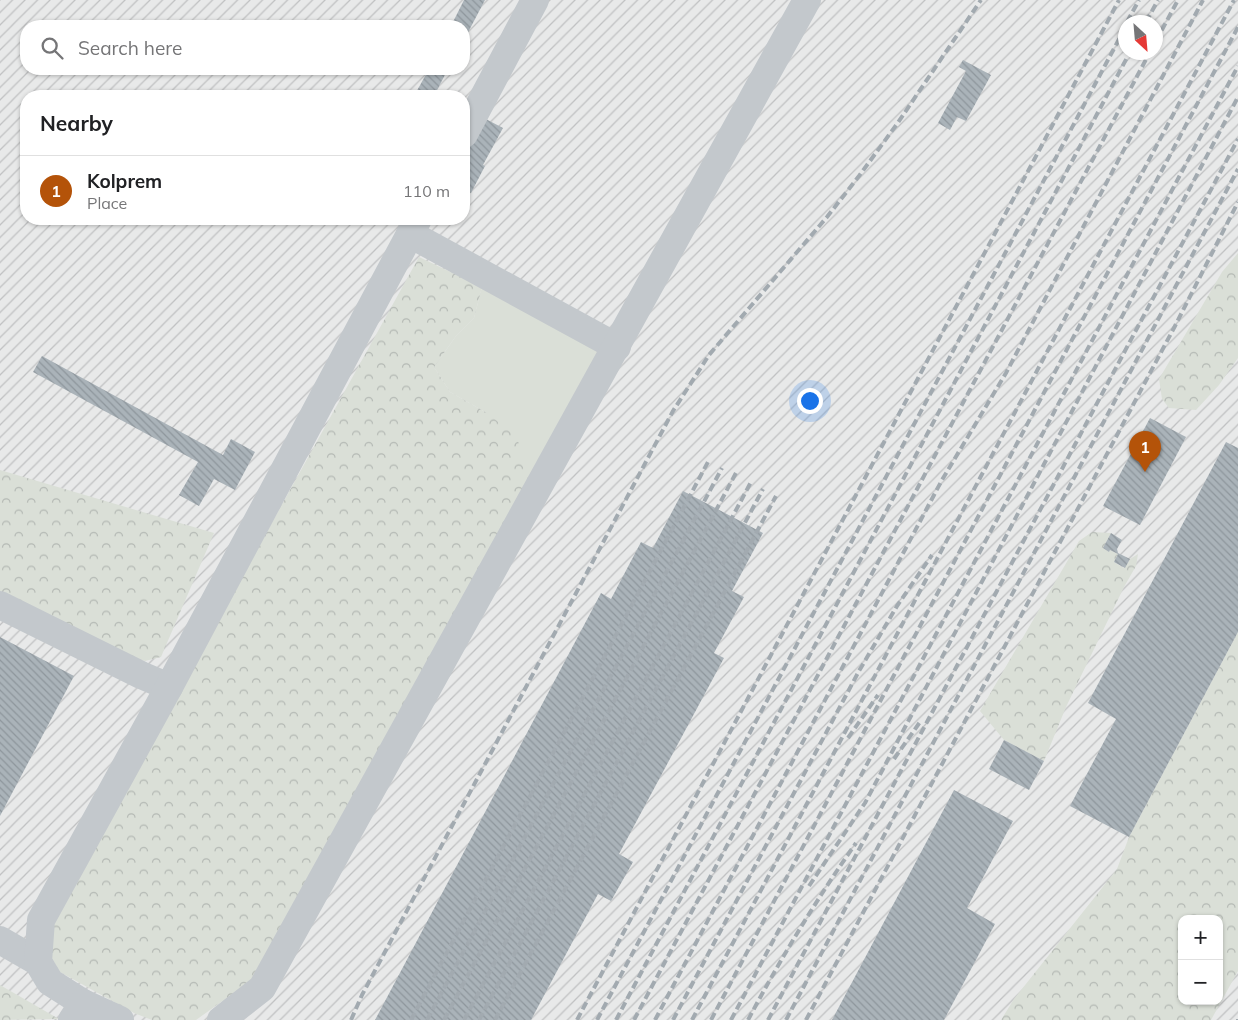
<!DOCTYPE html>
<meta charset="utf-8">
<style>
body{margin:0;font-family:Mulish,sans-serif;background:#f6f6f6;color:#202124}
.controls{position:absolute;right:15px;bottom:15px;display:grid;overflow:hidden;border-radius:10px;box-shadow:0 1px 4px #0004}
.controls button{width:45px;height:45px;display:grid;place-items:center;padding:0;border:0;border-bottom:1px solid #e0e0e0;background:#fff;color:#202124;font:25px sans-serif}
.compass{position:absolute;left:1118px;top:15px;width:45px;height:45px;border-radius:50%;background:#fff;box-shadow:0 1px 4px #0004;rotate:154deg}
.you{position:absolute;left:809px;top:400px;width:18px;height:18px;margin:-12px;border:4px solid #fff;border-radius:50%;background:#1a73e8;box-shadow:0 0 0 8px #1a73e833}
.badge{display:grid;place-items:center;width:32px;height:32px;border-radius:50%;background:#b45309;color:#fff;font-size:16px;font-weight:700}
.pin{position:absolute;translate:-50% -41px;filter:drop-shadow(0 1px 2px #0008)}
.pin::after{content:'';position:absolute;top:26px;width:18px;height:15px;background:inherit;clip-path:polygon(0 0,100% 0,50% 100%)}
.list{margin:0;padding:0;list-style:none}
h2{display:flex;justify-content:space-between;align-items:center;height:65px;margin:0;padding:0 20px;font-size:21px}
h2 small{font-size:16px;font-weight:400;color:#757577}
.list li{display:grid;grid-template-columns:32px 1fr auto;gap:15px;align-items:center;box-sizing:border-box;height:70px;padding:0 20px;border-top:1px solid #e0e0e0}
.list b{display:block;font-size:19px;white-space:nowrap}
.list p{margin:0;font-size:16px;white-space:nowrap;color:#757577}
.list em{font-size:16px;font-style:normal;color:#757577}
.icon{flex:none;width:28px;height:28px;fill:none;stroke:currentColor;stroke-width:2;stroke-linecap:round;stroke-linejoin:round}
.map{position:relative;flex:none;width:1238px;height:1020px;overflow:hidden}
.search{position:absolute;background:#fff;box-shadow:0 1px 4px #0004;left:20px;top:20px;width:450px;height:55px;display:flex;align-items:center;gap:12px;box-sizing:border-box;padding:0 18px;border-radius:20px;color:#757577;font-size:19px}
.panel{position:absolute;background:#fff;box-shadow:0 1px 4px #0004;left:20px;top:90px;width:450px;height:135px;border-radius:20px}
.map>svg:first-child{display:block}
.industrial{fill:url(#industrial-furrows);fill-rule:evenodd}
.green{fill:#dadfd7}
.forest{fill:url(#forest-crowns);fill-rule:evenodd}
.building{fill:url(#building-back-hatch)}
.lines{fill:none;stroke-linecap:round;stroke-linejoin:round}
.minor{stroke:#c3c8cc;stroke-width:28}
.rail{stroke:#a2aab0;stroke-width:4;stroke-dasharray:8 4;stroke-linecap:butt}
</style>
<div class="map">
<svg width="1238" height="1020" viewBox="0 0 1238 1020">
<defs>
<pattern id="industrial-furrows" width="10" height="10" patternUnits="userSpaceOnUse" patternTransform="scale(1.25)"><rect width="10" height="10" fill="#e8e9e9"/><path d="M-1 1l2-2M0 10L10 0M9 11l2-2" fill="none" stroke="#c0c1c2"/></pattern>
<pattern id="forest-crowns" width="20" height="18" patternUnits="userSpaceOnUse" patternTransform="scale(1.25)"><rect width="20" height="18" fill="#dadfd7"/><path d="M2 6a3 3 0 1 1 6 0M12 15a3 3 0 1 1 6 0" fill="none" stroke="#b4b9b4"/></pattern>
<pattern id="building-back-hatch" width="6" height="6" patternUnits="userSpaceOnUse" patternTransform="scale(1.25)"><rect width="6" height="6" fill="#aab3b9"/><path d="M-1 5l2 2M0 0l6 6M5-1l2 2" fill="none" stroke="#8e969c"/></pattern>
</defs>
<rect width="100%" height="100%" fill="#fafaf8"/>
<path class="industrial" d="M0,0H1238V1020H0ZM1126,22H1156V52H1126ZM26,26H464V69H26ZM26,96H464V219H26ZM1182,919H1219V1001H1182Z"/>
<path class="green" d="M482,287L600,353L528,489L487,413L450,392L434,367L456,336L474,318Z"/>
<g class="forest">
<path d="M1238,253V358L1219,385L1196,410L1169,408L1162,399L1159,379L1222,272Z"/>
<path d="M419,257L482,287L474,318L456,336L434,367L450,392L487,413L514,434L527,459L528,489L256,977L196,1020H152L134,1013L60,972L51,957L53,918Z"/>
<path d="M0,470L214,533L161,657L145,661L129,656L0,591Z"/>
<path d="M1092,532L1111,533L1103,548L1109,552L1110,550L1118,554L1114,562L1124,568L1130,559L1138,554L1136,566L1124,587L1066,707L1044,761L1004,740L980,711L1079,541Z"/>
<path d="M1238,632V971L1211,1020H1001L1014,999L1117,869L1129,837ZM1182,919H1219V1001H1182Z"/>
<path d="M0,985L59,1019L0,1020Z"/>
</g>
<g class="building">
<path d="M464,0H485L464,40V26H451Z"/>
<path d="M963,60L991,75L966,121L957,117L950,130L938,123L966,71L959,67Z"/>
<path d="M429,69H448L434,96H414Z"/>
<path d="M482,117L503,128L483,165L485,166L471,193L464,189V152Z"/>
<path d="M42,356L223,455L231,439L255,452L235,490L214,479L199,506L179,495L198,462L33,372Z"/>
<path d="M1150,418L1186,437L1140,525L1103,506Z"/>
<path d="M1226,442L1238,448V632L1129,837L1070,806L1116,719L1088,703Z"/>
<path d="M683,491L763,533L732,591L744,597L714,653L724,658L619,854L633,862L611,901L598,894L531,1020H375L601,593L611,599L641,542L653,548Z"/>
<path d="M1111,533L1122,540L1117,549L1118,553L1130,559L1125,568L1114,562L1118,554L1110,550L1109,552L1103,548Z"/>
<path d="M0,637L74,676L0,816Z"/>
<path d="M1004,740L1044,761L1029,790L989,769Z"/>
<path d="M954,790L1013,821L967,908L995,924L944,1020H832Z"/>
</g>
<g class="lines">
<g class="minor">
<path d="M464,134L535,0"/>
<path d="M410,234L617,347"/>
<path d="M0,605L141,675L169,687"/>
<path d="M0,940L38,962"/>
<path d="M83,1003L50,982L38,962L41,920L169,687L418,219"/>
<path d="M72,1020L83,1003L120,1020"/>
<path d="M221,1020L262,988L807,0"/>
</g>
<g class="rail">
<path d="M1127,22L1139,0"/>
<path d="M1146,22L1158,0"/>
<path d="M1156,41L1178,0"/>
<path d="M848,738L878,695"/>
<path d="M894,759L920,722"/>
<path d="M809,886L865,803L1238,97"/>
<path d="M351,1020L362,995L673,411L709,355L827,217L859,176L897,124L981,0"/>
<path d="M411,1020L709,460"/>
<path d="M427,1020L722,468"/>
<path d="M444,1020L737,471"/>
<path d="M464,1020L751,482"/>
<path d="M479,1020L763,489"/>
<path d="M495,1020L776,496"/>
<path d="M577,1020L1119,0"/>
<path d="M597,1020L1126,26"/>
<path d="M616,1020L1130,52"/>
<path d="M634,1020L1150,52"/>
<path d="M655,1020L942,480L1006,373L1203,0"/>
<path d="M673,1020L859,671L897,606L932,555"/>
<path d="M692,1020L1234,0"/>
<path d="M711,1020L1238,27"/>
<path d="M731,1020L1238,66"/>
<path d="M748,1020C781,958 816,900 856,843"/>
<path d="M768,1020L1238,139"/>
<path d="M786,1020L1238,169"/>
<path d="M806,1020L1175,326L1238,202"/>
<path d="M1238,1020V1019"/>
</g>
</g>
</svg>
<div class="controls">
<button>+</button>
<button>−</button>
</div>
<svg class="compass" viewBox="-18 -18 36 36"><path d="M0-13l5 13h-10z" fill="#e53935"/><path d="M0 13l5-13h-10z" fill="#757577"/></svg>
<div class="you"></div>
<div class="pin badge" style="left:1145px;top:472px">1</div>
<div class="search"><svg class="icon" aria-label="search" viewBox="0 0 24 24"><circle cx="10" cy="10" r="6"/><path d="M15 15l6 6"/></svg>Search here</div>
<section class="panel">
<h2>Nearby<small></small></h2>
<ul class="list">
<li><span class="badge">1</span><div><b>Kolprem</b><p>Place</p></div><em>110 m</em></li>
</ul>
</section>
</div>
